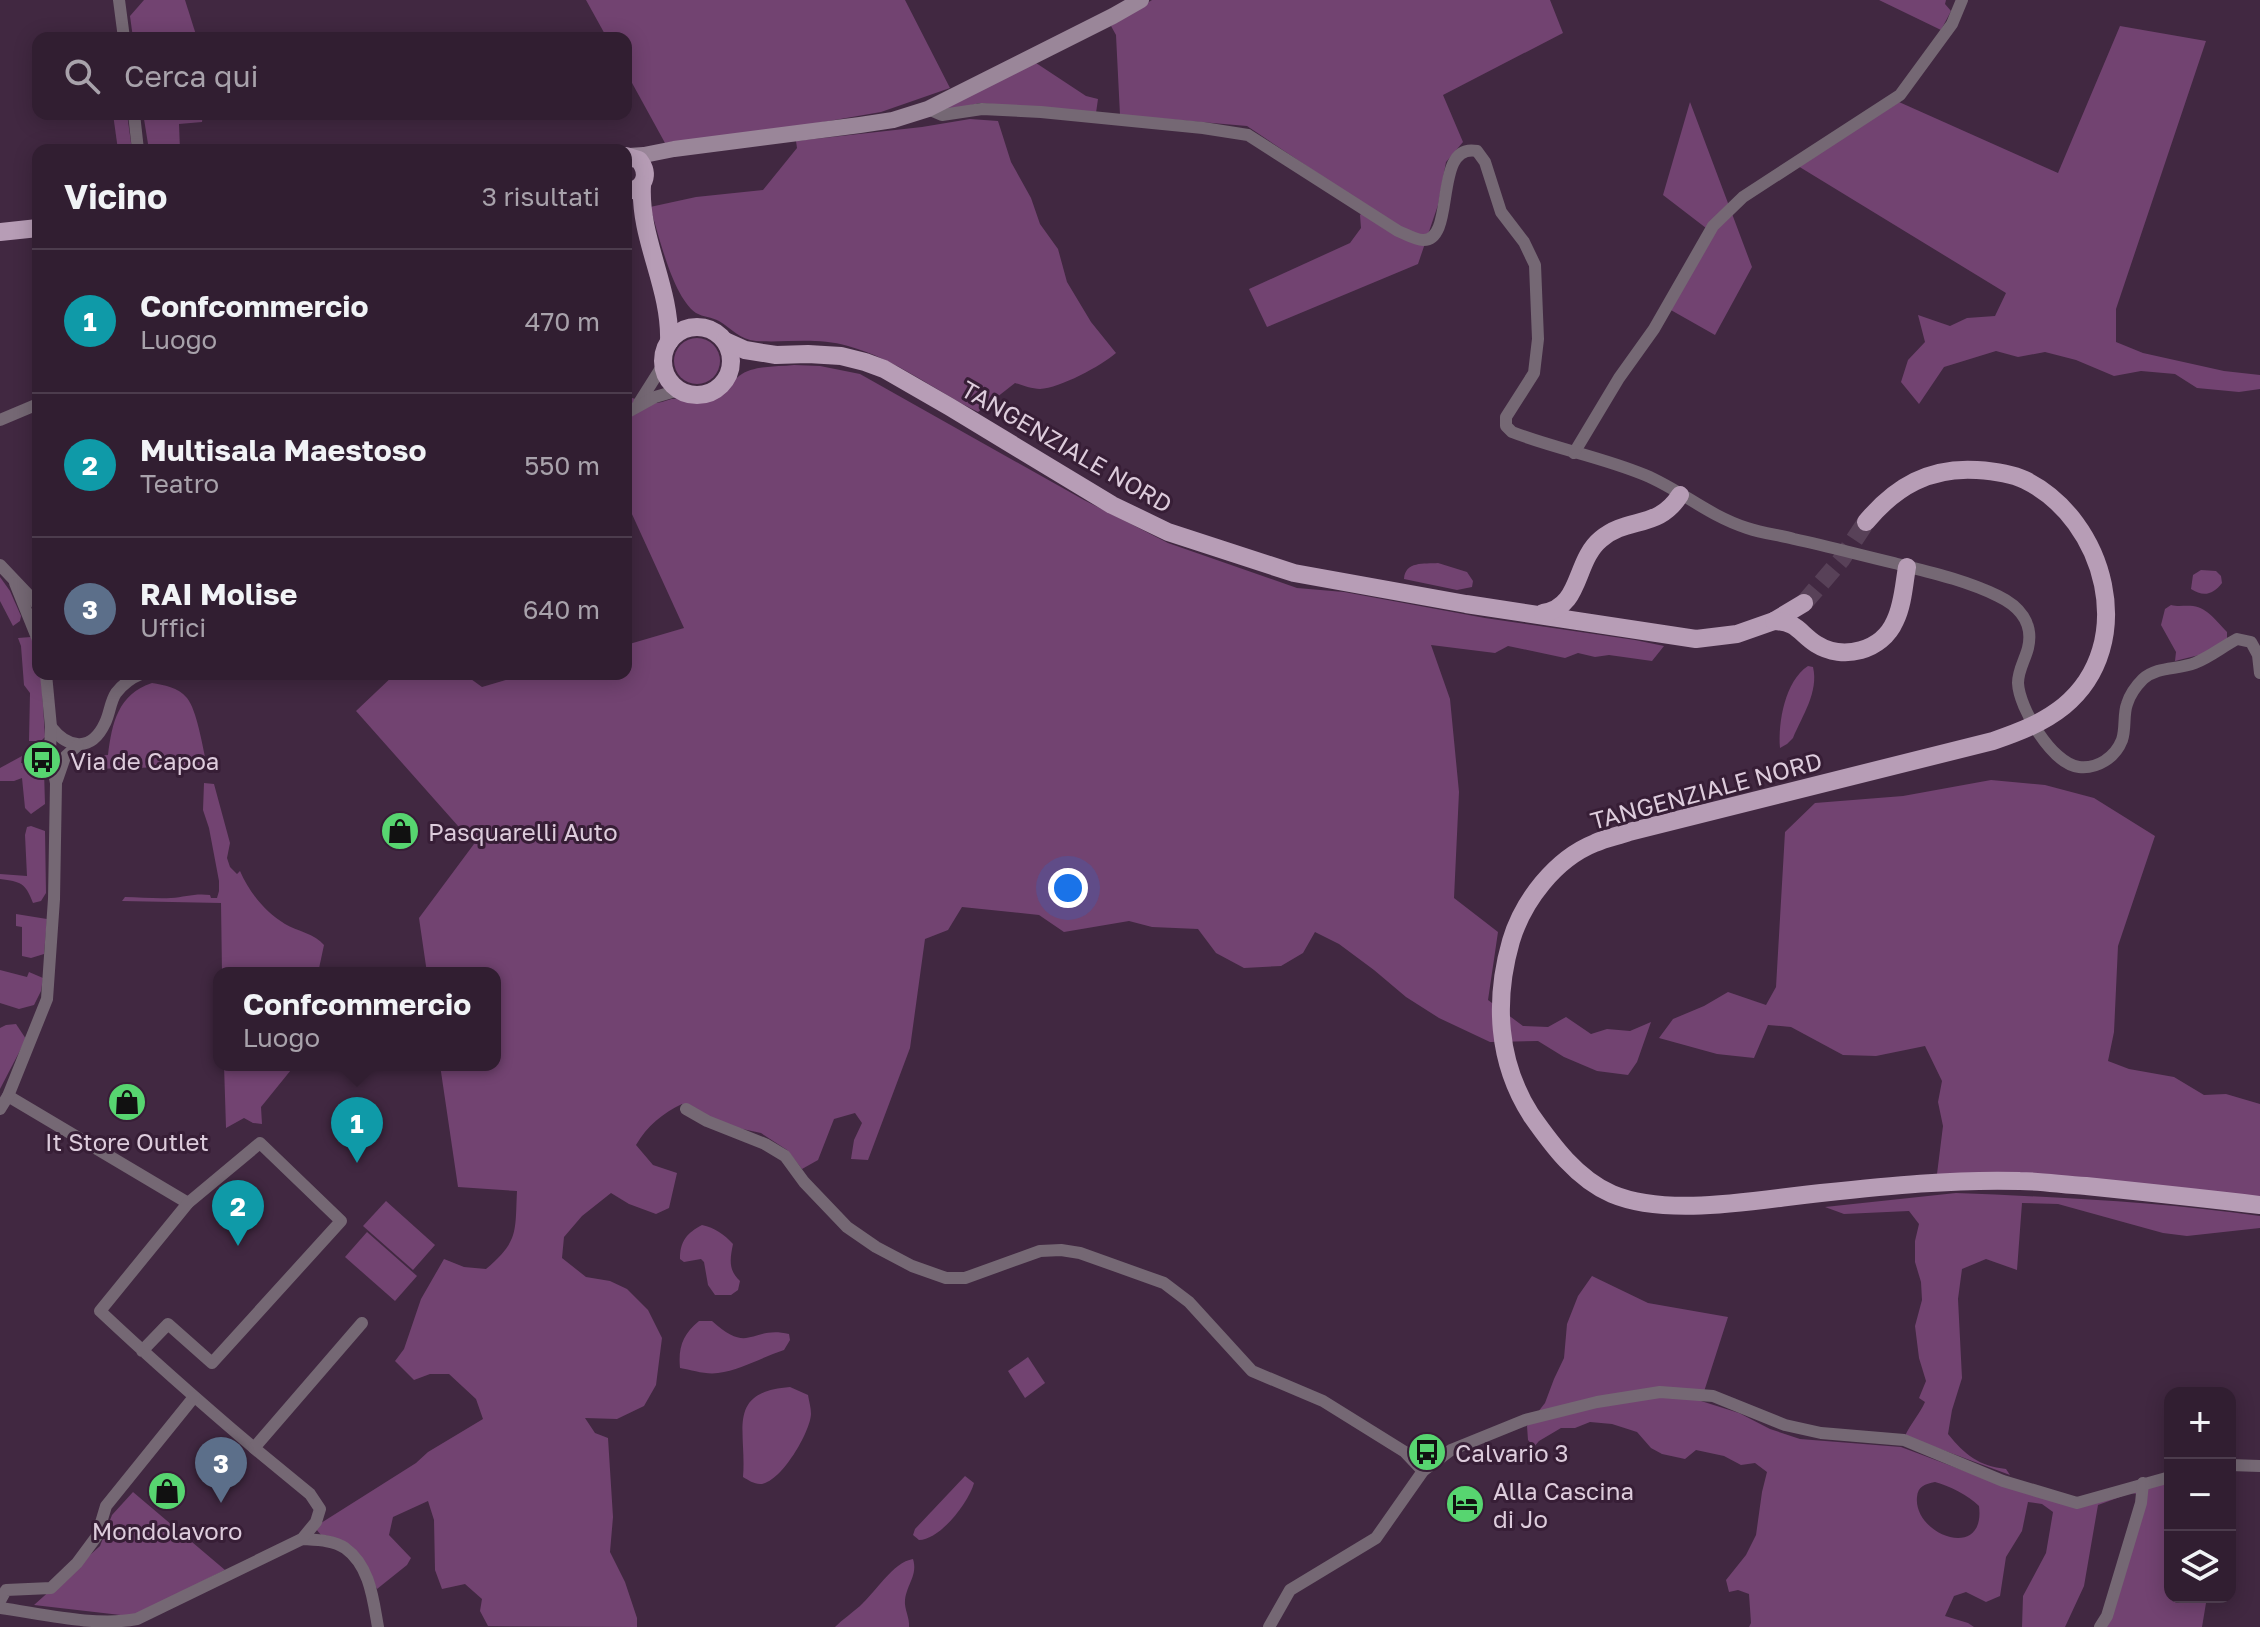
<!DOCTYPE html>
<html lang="it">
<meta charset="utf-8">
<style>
body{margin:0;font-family:"Golos Text",sans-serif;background:#392739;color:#f1f3f6}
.controls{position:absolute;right:24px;bottom:24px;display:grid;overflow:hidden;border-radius:16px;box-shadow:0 4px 20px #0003}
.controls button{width:72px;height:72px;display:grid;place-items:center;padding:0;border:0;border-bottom:2px solid #4c3c4d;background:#311e31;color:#f1f3f6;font:40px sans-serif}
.you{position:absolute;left:1068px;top:888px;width:28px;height:28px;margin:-20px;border:6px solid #fff;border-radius:50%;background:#1a73e8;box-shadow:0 0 0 12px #1a73e833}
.badge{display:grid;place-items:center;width:52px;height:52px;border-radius:50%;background:#db2777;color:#fff;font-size:26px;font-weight:700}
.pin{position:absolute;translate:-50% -66px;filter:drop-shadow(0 2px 4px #0008)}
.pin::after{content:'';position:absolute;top:42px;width:28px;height:24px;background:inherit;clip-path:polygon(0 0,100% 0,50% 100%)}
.popup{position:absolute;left:213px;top:967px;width:288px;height:104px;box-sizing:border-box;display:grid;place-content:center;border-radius:16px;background:#311e31;filter:drop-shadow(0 2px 6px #0005);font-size:26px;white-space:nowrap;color:#a8a2ab}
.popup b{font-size:30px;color:#f1f3f6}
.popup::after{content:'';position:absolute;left:50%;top:100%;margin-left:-16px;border:16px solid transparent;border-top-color:#311e31}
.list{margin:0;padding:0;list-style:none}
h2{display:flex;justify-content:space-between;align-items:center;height:104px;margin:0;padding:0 32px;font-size:34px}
h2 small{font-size:26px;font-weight:400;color:#a8a2ab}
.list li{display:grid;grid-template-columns:52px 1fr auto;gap:24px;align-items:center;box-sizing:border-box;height:144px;padding:0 32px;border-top:2px solid #4c3c4d}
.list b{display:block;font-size:30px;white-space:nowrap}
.list p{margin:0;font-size:26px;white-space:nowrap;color:#a8a2ab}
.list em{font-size:26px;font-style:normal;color:#a8a2ab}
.icon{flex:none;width:44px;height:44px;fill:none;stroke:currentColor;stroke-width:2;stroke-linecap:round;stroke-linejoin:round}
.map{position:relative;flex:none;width:2260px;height:1627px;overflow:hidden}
.search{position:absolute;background:#311e31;box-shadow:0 4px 20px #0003;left:32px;top:32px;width:600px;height:88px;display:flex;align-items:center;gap:20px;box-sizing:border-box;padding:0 28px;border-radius:16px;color:#a8a2ab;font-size:30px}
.panel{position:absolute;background:#311e31;box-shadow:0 4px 20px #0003;left:32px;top:144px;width:600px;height:536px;border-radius:16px}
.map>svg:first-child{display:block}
.green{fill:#724371;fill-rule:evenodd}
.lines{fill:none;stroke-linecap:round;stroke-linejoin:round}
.primary-tunnel{stroke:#584158;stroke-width:18;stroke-dasharray:18 9;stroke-linecap:butt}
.street{stroke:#756874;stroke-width:12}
.secondary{stroke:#9a8699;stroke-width:16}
.primary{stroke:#b79db6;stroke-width:18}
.labels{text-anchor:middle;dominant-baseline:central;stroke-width:6;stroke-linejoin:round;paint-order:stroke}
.street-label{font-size:24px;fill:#ddccdc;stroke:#371e36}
.poi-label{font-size:24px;fill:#ddccdc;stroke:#371e36;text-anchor:start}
</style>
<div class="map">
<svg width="2260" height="1627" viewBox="0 0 2260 1627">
<rect width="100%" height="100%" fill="#412841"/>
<g class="green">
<path d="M144,0H185L197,38H133L130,16Z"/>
<path d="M586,0H905L950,88L881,112L794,127L665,143L626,72V38H607Z"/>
<path d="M1152,0H1550L1563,33L1443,95L1463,142L1446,162L1438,205L1418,264L1267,327L1249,289L1350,243L1361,228L1360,215L1368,207L1247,126L1120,115L1116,35L1111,26Z"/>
<path d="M1879,0H1946L1945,4L1951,11L1941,30Z"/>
<path d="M2120,26L2206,41L2116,309V342L2143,353L2224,371L2260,375V389L2239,392L2197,388L2175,374L2141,371L2114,376L2076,360L2045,352L2018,357L1996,351L1944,367L1919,404L1901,382L1908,360L1925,342L1918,315L1950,326L1967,318L1995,316L2006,293L1798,166L1899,102L2058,173Z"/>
<path d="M1036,63L1086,96L1098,99L1096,113L980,103L954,109L948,108L949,104Z"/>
<path d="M1690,102L1752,267L1715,335L1662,305L1706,228L1663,195Z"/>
<path d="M113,114H127L132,150H118Z"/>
<path d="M147,114H203L202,122L179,124L180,150H149L144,119Z"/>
<path d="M970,119L998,121L1011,162L1031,198L1040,224L1058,249L1067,282L1091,322L1116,353C1101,366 1060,388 1040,389C1032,389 1022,385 1015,383L978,412C934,390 896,359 848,346C816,337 787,343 756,341C739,339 732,329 719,321C712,317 703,317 696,313C672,296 659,235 650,207L696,197L763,190L797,148L796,141L922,127Z"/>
<circle cx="697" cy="361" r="23"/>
<path d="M794,365L820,366L860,374L1084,500L1168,543L1297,588L1344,592L1485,618L1635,640L1664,646L1652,661L1609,655L1595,657L1578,653L1565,658L1508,646L1495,653L1431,645L1450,699L1459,792L1454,898L1498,932L1488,1000L1523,1026L1548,1027L1566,1017L1591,1034L1607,1029L1630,1031L1651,1022L1637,1062L1628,1075L1597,1071L1564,1057L1538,1041L1490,1042L1439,1018L1406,997L1374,970L1339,944L1315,932L1303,953L1281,966L1244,968L1216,953L1198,929L1152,927L1129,921L1064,932L1039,915L962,907L948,930L925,939L910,1048L868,1160L851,1159L854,1140L862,1123L855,1113L834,1119L818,1160L802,1169L787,1150L761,1133L724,1125L682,1104C663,1113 647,1126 636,1145L653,1165L677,1173L669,1208L656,1214L629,1204L611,1193L582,1216L564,1237L562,1258L586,1277L610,1281L627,1289L648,1310L662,1338L656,1385L644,1406L617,1419L585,1418L595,1433L608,1438L613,1517L610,1552L625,1582L637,1618V1627L488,1626L480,1611L482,1599L465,1584L442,1589L435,1570L434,1520L428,1501L393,1517L389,1535L411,1558L407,1565L377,1589C365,1566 349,1536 321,1535L316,1529L321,1523L416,1463L428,1452L483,1419L476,1399L449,1374H430L414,1380L395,1361L404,1349L421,1299L444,1259L464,1267L486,1269C519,1241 515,1232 517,1191L458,1187L440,1065H495V973H427L419,918L474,844L356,711L395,674H464L482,687L526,674H626V645L684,628L626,501V402L632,398C640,400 649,404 657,403C665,402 672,397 681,399C692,401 700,404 712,400C727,394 728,385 739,376C753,365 777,367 794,365Z"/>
<path d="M1438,563L1467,572L1473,581L1472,587L1457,590L1404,579C1405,561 1424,564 1438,563Z"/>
<path d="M2201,570L2216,571L2221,576L2222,583C2213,595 2203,597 2191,589L2193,575Z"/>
<path d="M0,577L10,591L21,616L20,621L13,626L0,601Z"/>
<path d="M2171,605C2179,607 2185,605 2193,606C2208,608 2217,622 2227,632V639L2203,654L2175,661L2176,652L2161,625L2165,609Z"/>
<path d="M31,637L38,658V674H41L45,737L41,741H29L30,693L24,685L21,646L18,638Z"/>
<path d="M1808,666L1813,667C1819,692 1802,716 1793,738L1787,744L1780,748C1778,722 1785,681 1808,666Z"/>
<path d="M152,683C164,685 178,687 187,698C197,710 203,749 207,766L93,769L92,756L108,755C112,723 118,694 152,683Z"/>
<path d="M30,751L44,752V756L38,757V770L44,771L45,804L31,814L25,808L22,778L14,781H0V768L22,756L21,763L28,764Z"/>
<path d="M1991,780L2045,785L2094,798L2155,836L2118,946L2114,1032L2108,1061L2129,1069L2174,1077L2204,1095L2226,1094L2260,1104V1199L1937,1174L1943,1126L1938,1102L1942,1081L1925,1046L1876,1056L1843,1055L1791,1027L1768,1025L1754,1058L1717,1054L1659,1038L1673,1019L1704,1006L1728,992L1766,1005L1776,987L1785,832L1815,803L1903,796Z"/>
<path d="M204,783L214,784L230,843L227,858L230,867L237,874L240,871C249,892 265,912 285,924C297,931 315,934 324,945L318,973H222L221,903L122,901L125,897C140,897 156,899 171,898C185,897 195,893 210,895L211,898H217L219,891V881L209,828L203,810Z"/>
<path d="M31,826L45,831L46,893L41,901L33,903C25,882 21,882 0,879V874L27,876L25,835L27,827Z"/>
<path d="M16,914L47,919L44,954L31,958L22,956V927L16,926Z"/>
<path d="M0,970L27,977L29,972L43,978L41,991L34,1005L19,1009L0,1003Z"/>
<path d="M16,1024L26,1039L0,1089V1028L6,1025Z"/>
<path d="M224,1065H295L261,1107L262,1124L253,1123L244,1118L226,1128Z"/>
<path d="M1956,1193C2058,1197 2159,1202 2260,1216V1228L2187,1236L2163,1233L2058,1204L2022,1203L2017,1270L1986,1259L1962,1269L1958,1299L1962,1378L1952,1410L1948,1434C1965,1455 1979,1466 2006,1469L2010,1475L1905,1436C1911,1423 1919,1415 1925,1402L1919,1398L1926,1381L1919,1358L1915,1326L1922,1300L1921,1282L1915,1262V1241L1919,1224L1909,1211L1844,1214L1825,1207Z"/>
<path d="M386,1201L435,1245L413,1270L363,1226Z"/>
<path d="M702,1225C715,1228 724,1234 733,1244C730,1259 728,1270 740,1281L738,1290L731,1295H715L708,1285L704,1262L701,1259L684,1262L680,1259C680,1241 687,1233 702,1225Z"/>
<path d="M367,1232L417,1276L395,1301L345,1257Z"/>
<path d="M1592,1276L1648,1303L1728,1317L1701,1401L1739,1413L1770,1429L1800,1439L1901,1447L2010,1488L2059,1502L2170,1480V1597H2207L2202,1627H2100L2138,1494L2131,1493L2098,1505L2084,1586L2065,1627H2022L2023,1596L2046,1553L2053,1512L2042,1504L2028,1502L2022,1531L2006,1557L2000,1596L1986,1602L1966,1592L1954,1596L1945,1616L1968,1623L1974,1627H1749L1751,1623L1749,1594L1738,1590L1729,1592L1726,1580L1746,1555L1756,1535L1762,1492L1767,1472L1755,1463L1741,1465L1724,1456L1696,1450L1685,1459L1662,1454L1651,1448L1637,1432L1612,1424L1590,1422L1575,1428H1561L1539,1441L1534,1447L1528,1440L1527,1426L1545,1403L1554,1379L1564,1358L1567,1324L1578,1296ZM1935,1482C1950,1486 1968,1495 1979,1506C1986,1562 1913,1535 1917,1497C1918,1486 1925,1484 1935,1482Z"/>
<path d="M699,1321H712C750,1356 751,1325 789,1334L790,1340L784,1350C762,1357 741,1370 718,1373C706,1375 692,1370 680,1368C678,1347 683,1334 699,1321Z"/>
<path d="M1028,1357L1045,1383L1025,1398L1008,1371Z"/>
<path d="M790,1387L808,1395C809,1401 811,1408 811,1414C810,1433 780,1484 760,1484C754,1484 748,1480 743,1477C747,1431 725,1392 790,1387Z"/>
<path d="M965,1476L974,1483C969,1502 940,1540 919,1540L913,1535L915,1529Z"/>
<path d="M133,1492L225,1570L143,1611L129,1616L34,1605L100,1546L112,1515Z"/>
<path d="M913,1559C918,1575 907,1584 905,1600C904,1609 910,1618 909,1627H835C843,1619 852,1613 860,1606C875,1593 893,1562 913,1559Z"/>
</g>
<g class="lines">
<path class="primary-tunnel" d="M1804,603L1841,560L1866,522"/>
<g class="street">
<path d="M119,0L124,38"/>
<path d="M928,109L942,115L982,109L1041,112L1203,128L1248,135L1398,231C1406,234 1415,240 1423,240C1457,241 1432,142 1477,151L1485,162L1501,212L1524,242L1535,265L1538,339L1534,373L1506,417V426L1512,432C1556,449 1602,457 1645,475C1681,490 1707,515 1747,528C1762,533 1778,535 1794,539C1827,546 1860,555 1894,563C1929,572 1965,580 1998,596C2019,606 2034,623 2028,648C2025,660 2018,670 2018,683C2019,708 2052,764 2079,767C2097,769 2115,758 2122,740C2126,728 2123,715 2127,704C2130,694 2136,686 2143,679C2158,666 2177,670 2195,663C2210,657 2222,647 2237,639L2251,642L2258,655L2260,673"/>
<path d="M134,114L138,150"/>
<path d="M639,403L663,365"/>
<path d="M626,413L655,397L679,390"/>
<path d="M0,420L38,404"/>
<path d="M1574,453L1619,378L1654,329L1713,226L1743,197L1900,95L1952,24L1962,0"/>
<path d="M0,565L38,605"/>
<path d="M15,583L38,640"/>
<path d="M51,727C69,750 92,751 105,723C110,713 110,702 116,693C123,684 131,678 141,674"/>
<path d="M57,780L65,757L78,745"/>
<path d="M8,1096L188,1203"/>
<path d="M0,1109L8,1096L47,999L54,899L56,783L50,752L51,727L46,674"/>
<path d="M686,1109L707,1121L765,1144L785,1156L804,1182L847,1227L876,1247L912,1266L946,1278H965L1040,1251L1061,1250L1080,1253L1164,1283L1189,1302L1252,1371L1323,1401L1405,1452L1423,1471"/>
<path d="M142,1351L168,1324L212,1363L341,1221L260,1143L188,1203L100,1311C150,1358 201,1403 254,1448"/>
<path d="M2230,1465L2260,1466"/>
<path d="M302,1539C316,1540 333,1540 345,1548C370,1566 373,1599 378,1627"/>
<path d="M0,1601L6,1590L51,1588L77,1563L97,1536L106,1506L194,1397"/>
<path d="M0,1608C43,1614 95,1627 137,1619L302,1539L316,1522L320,1509L310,1494L254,1448L362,1323"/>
<path d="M1269,1627L1290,1590L1376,1538L1423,1471L1451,1450L1525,1420L1597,1402L1660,1392L1713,1396L1785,1425L1821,1433L1904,1440L2003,1481L2077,1503L2170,1477"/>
<path d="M2100,1627L2107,1616L2141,1503L2143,1483"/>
</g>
<path class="secondary" d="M629,156L644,155L674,149L860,125L893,120L928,109L1113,16L1141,0"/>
<g class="primary">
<path d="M626,156L639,160C650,174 645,190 626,191"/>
<path d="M642,185C639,239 671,287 669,342"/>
<path d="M0,232L38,228"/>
<circle cx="697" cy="361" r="34"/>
<path d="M725,341L745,350L776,355L808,354L841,356L865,362L884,369L950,407L1112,505L1168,532L1294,573L1466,604L1696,639L1737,634L1774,621L1804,603"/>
<path d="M1866,522C1896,486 1930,467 1977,470C1993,471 2010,473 2025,480C2106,520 2139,644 2064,706C2043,723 2019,732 1993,741L1629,832C1618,836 1606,838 1595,843C1555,859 1523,901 1511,941C1494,1000 1497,1062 1531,1115C1552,1145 1577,1179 1612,1194C1669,1218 1760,1199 1821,1193C1887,1186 1954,1179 2020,1181C2042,1181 2064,1185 2086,1186C2144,1192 2202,1198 2260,1205"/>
<path d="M1543,613C1582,607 1574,561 1601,539C1628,516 1658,530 1680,495"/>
<path d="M1774,621C1798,622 1799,633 1816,644C1843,661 1882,651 1895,621C1903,605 1904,584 1907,567"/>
</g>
</g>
<defs>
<symbol id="bus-disc" viewBox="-11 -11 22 22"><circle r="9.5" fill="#57d570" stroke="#371e36"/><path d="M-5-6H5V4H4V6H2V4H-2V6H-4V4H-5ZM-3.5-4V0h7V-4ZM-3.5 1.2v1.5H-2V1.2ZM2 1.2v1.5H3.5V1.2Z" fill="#111"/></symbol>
<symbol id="shop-disc" viewBox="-11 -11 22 22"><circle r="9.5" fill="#57d570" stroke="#371e36"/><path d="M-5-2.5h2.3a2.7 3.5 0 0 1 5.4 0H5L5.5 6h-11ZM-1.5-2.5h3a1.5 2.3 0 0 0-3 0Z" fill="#111"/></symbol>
<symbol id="hotel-disc" viewBox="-11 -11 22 22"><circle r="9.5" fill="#57d570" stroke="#371e36"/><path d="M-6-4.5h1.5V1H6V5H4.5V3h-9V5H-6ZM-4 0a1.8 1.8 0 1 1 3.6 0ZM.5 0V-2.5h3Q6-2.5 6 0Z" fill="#111"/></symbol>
</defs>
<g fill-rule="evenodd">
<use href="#bus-disc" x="20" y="738" width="44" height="44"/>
<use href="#shop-disc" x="378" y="809" width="44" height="44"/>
<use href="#shop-disc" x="105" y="1080" width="44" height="44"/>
<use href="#bus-disc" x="1405" y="1430" width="44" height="44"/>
<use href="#shop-disc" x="145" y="1469" width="44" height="44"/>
<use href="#hotel-disc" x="1443" y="1482" width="44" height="44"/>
</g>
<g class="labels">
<g class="street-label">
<text transform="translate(1067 446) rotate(30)">TANGENZIALE NORD</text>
<text transform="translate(1706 790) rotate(-15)">TANGENZIALE NORD</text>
</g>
<g class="poi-label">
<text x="70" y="760">Via de Capoa</text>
<text x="428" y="831">Pasquarelli Auto</text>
<text x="127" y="1141" text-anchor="middle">It Store Outlet</text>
<text x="1455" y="1452">Calvario 3</text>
<text x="1493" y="1490">Alla Cascina<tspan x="1493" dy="28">di Jo</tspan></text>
<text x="167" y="1530" text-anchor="middle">Mondolavoro</text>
</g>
</g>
</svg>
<div class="controls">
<button>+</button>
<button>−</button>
<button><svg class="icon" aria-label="layers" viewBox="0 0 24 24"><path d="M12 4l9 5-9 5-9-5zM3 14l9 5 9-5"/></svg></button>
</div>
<div class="you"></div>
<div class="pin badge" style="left:357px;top:1163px;background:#0f9aa8">1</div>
<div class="popup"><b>Confcommercio</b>Luogo</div>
<div class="pin badge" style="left:238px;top:1246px;background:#0f9aa8">2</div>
<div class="pin badge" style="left:221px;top:1503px;background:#5c6f8a">3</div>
<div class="search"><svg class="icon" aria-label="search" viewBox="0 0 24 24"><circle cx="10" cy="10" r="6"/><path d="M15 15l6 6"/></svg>Cerca qui</div>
<section class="panel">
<h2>Vicino<small>3 risultati</small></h2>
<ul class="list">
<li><span class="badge" style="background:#0f9aa8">1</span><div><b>Confcommercio</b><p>Luogo</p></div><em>470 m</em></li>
<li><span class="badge" style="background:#0f9aa8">2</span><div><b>Multisala Maestoso</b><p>Teatro</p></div><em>550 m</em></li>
<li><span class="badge" style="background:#5c6f8a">3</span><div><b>RAI Molise</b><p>Uffici</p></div><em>640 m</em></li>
</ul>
</section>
</div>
